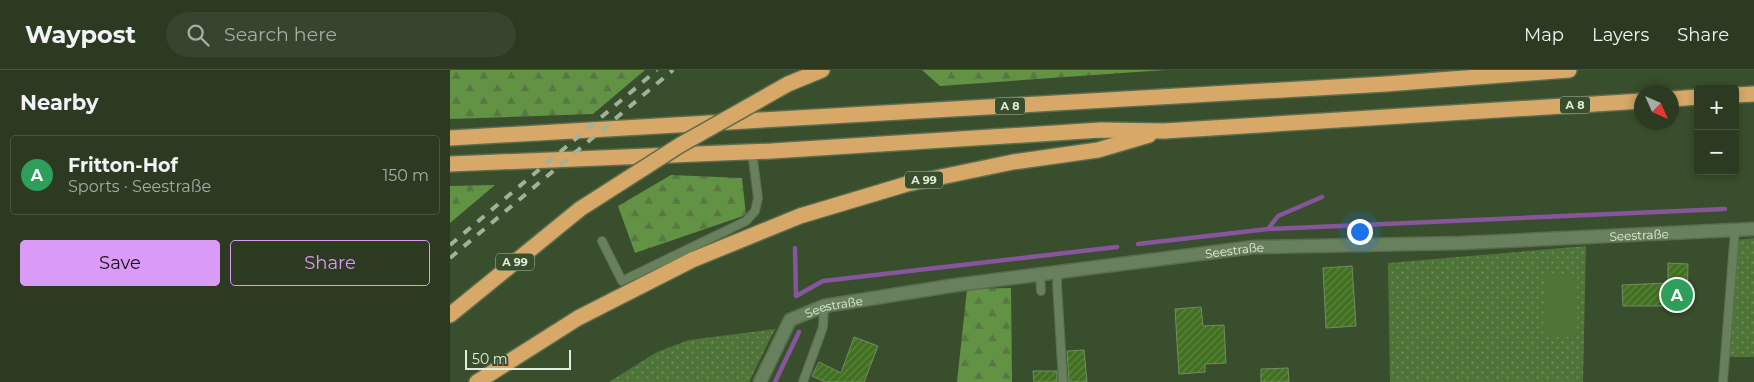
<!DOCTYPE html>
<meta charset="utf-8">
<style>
body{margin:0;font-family:Montserrat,sans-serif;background:#37452e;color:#f1f3f6}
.controls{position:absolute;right:15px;top:15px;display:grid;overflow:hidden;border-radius:5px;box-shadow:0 2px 8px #0003}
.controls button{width:45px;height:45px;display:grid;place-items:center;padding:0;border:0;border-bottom:1px solid #47543f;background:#2b3a21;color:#f1f3f6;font:25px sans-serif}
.compass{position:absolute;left:1184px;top:15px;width:45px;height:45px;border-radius:50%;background:#2b3a21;box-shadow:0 2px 8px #0003;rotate:135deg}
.scale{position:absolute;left:15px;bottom:12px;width:106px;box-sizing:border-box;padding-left:5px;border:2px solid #e1eeda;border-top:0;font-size:14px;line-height:18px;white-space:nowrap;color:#e1eeda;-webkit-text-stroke:4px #394e2c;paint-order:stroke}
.you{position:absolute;left:909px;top:161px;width:18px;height:18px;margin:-12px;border:4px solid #fff;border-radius:50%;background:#1a73e8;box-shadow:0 0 0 8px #1a73e833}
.badge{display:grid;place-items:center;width:32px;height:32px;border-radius:50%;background:#da9af7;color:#fff;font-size:16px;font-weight:700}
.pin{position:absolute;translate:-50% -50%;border:2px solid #fff;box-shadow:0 1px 5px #0006}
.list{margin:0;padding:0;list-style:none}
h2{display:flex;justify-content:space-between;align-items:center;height:65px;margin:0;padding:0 20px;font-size:21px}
h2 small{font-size:16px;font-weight:400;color:#a6ada5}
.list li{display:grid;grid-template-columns:32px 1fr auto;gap:15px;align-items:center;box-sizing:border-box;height:80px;margin:0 10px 10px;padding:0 10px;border:1px solid #47543f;border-radius:5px}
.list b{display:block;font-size:19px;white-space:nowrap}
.list p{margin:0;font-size:16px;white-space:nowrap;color:#a6ada5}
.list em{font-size:16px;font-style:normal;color:#a6ada5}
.actions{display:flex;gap:10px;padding:15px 20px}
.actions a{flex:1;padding:11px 0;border:1px solid #da9af7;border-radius:5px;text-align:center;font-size:18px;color:#da9af7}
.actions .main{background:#da9af7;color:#111}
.icon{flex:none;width:28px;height:28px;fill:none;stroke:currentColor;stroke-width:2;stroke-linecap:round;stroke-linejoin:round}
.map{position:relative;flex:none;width:1304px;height:312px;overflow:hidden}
header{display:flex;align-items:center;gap:30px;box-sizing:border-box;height:70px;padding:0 25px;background:#2b3a21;border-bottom:1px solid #47543f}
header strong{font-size:24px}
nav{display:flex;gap:28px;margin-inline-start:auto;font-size:18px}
.search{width:350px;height:45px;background:#37452e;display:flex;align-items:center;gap:12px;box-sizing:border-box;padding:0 18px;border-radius:28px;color:#a6ada5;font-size:19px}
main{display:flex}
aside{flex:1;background:#2b3a21}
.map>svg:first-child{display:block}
.grass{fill:url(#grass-dots)}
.forest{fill:url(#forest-firs)}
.pitch{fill:#4f7437}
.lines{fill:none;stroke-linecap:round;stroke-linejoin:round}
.stream{stroke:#86559c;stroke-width:4.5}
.building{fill:url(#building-hatch);stroke:#748c67}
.lane-casing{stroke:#596c4e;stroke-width:10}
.street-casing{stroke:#596c4e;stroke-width:15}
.highway-casing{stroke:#596c4e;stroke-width:18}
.lane{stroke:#68805b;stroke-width:8}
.street{stroke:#68805b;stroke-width:12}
.highway{stroke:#d7a867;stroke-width:15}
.rail{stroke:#a2b299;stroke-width:4;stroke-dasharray:9 9;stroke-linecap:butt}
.highway-bridge-casing{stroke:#596c4e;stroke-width:18;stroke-linecap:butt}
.highway-bridge{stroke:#d7a867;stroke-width:15}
.labels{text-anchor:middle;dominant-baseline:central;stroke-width:4.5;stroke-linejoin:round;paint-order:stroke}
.shield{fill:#394e2c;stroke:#afbea6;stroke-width:1}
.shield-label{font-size:11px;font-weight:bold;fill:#e1eeda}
.street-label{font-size:12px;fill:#e1eeda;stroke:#394e2c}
</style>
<header>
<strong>Waypost</strong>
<div class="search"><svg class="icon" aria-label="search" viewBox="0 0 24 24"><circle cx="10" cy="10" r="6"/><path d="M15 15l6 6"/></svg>Search here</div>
<nav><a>Map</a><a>Layers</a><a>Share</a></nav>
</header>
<main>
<aside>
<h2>Nearby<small></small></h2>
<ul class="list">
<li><span class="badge" style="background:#2e9e5b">A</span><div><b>Fritton-Hof</b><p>Sports · Seestraße</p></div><em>150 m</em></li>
</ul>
<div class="actions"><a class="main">Save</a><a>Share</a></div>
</aside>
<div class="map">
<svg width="1304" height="312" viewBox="0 0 1304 312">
<defs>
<pattern id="grass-dots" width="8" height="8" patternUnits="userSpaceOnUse" patternTransform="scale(1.25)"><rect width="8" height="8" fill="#4f7437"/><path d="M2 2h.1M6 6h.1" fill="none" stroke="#708f5d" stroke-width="1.8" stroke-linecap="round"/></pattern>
<pattern id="forest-firs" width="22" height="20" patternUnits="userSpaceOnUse" patternTransform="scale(1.25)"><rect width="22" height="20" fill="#629244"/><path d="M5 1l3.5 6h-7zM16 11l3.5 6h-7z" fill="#587843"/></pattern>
<pattern id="building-hatch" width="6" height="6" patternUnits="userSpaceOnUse" patternTransform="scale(1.25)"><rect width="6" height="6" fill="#427021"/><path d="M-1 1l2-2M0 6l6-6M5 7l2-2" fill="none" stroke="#5d8541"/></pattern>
</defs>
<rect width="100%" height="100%" fill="#394e2c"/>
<g class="grass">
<path d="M1304,168V287H1278L1287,170Z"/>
<path d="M1136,176L1133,312H940L938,193Z"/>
<path d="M325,259L299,312H159L207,282L239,270Z"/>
</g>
<g class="forest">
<path d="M0,0H195L143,44L0,49Z"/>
<path d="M472,0H715L490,16Z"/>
<path d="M221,105L292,108L296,145L185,183L168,136Z"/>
<path d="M45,115L0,153V116Z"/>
<path d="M561,218L562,312H507L517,219Z"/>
</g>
<path class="pitch" d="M1095,203L1127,204V267H1093Z"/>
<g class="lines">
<g class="stream">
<path d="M818,159L1275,139"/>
<path d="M688,174L818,159L828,146L872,127"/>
<path d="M345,178L346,226L373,211L667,177"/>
<path d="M325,312L349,262"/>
</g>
</g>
<g class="building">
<path d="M1218,193L1238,194L1237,236H1173L1172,215L1218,213Z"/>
<path d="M902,196L906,256L876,258L873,198Z"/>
<path d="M751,237L753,256L774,255L776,293L755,294V302L729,304L725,239Z"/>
<path d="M404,267L428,276L414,312H375L362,306L369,292L391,303Z"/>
<path d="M634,280L637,312H619L617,281Z"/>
<path d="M838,298L839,312H811V299Z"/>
<path d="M583,301H607V312H584Z"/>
</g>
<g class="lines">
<defs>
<g id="lane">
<path d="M152,171L172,211L296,151L305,141L308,128L302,82"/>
<path d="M608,202L607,214L613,312"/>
<path d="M590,204L591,221"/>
<path d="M353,312L373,257L374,236"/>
<path d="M1273,312L1285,160"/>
</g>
<g id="street">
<path id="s1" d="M310,312L340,250L374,236L506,215L804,177L1012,173L1304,159"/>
</g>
<g id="highway">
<path d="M338,14L372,0"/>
<path d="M1285,25L1304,24"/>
<path d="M1222,29L1248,27"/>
<path d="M0,68L936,14L1119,0"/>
<path d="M0,94L322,81L651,60L714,61L1192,31"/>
<path d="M0,245L130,139"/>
<path d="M27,312L128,248L242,190L350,146L457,114L563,92L648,80L699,65"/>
</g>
</defs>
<use href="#lane" class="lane-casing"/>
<use href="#street" class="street-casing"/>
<use href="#highway" class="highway-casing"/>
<use href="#lane" class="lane"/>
<use href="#street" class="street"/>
<use href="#highway" class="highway"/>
<g class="rail">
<path d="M0,175L207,0"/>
<path d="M0,188L223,0"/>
</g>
<defs>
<path id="highway-bridge" d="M130,139L230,75L338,14"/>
</defs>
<use href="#highway-bridge" class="highway-bridge-casing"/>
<use href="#highway-bridge" class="highway-bridge"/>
</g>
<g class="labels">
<g class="shield">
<rect x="1110" y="26.5" width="30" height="17" rx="4"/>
<rect x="545" y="27.5" width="30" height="17" rx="4"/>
<rect x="455" y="101.5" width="38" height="17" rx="4"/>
<rect x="46" y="183.5" width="38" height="17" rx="4"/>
</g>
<g class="shield-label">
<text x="1125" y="35">A 8</text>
<text x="560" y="36">A 8</text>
<text x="474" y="110">A 99</text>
<text x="65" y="192">A 99</text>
</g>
<g class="street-label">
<text stroke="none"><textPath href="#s1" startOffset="925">Seestraße</textPath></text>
<text stroke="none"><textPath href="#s1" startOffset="520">Seestraße</textPath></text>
<text stroke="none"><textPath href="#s1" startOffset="115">Seestraße</textPath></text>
</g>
</g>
</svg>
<div class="controls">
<button>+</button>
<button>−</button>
</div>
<svg class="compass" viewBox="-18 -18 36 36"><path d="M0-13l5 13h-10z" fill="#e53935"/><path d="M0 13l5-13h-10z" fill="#a6ada5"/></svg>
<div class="scale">50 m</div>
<div class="you"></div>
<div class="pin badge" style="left:1227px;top:225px;background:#2e9e5b">A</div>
</div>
</main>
